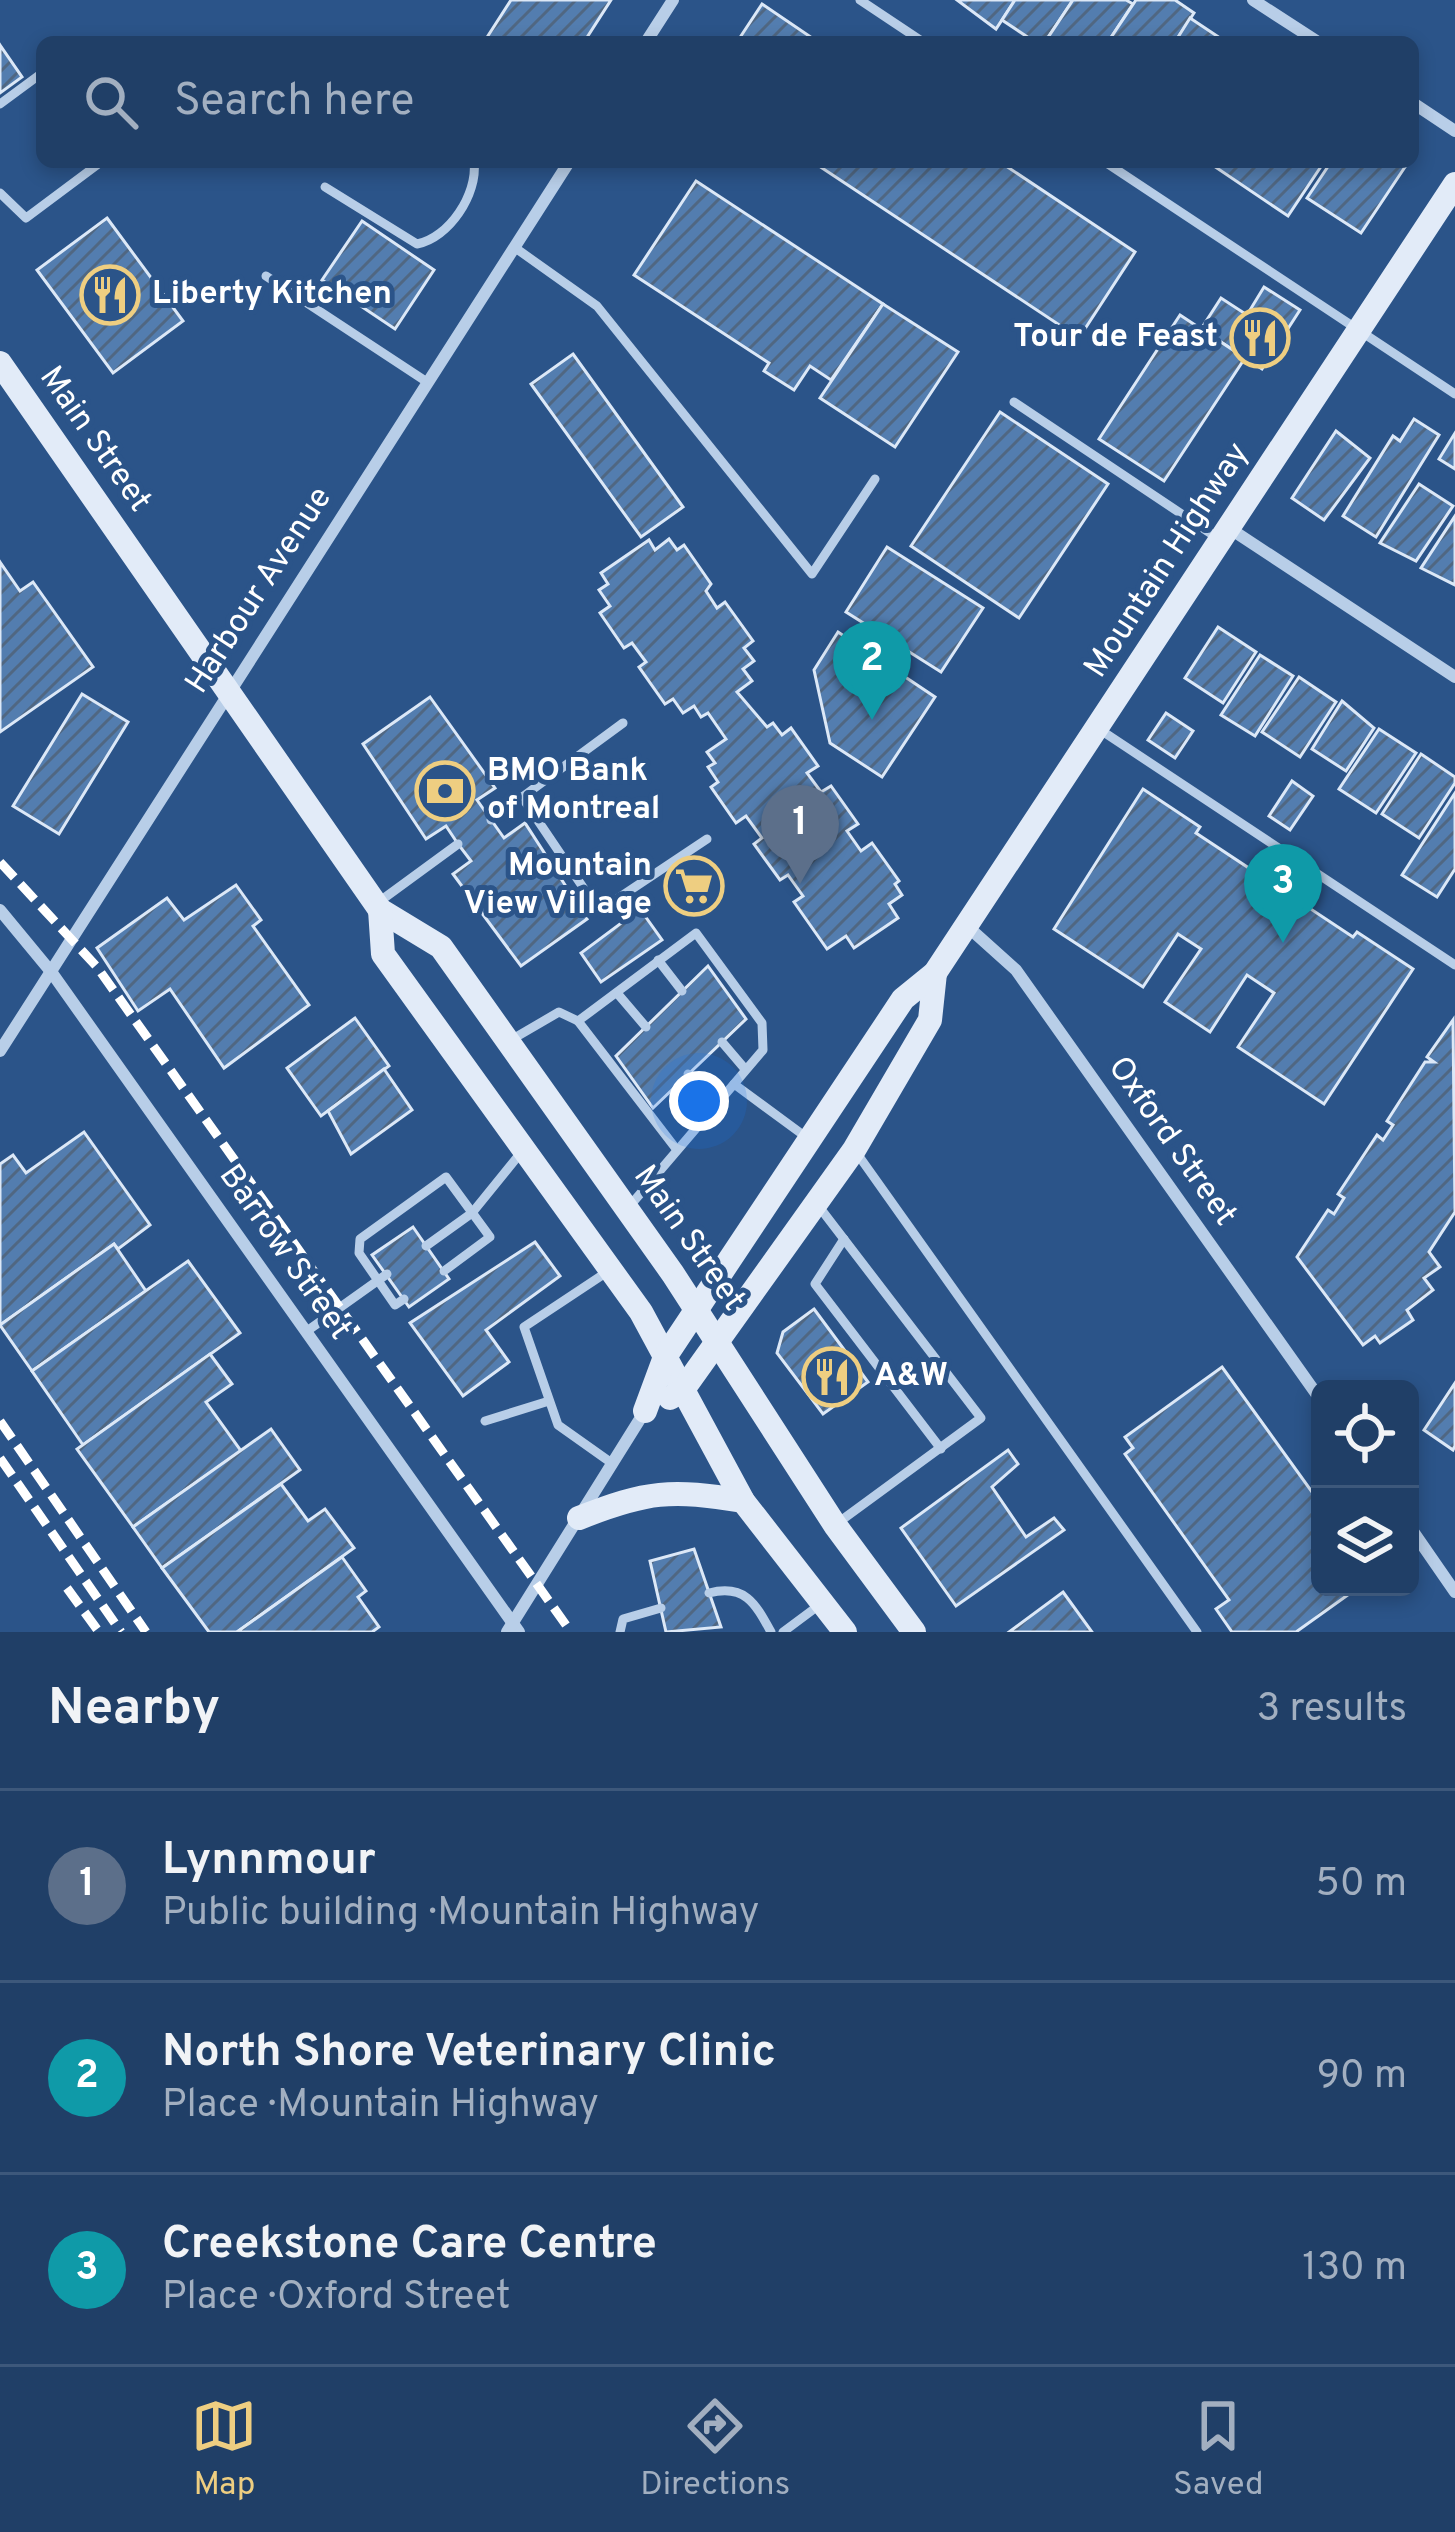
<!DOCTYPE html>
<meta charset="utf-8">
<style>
body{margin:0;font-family:Overpass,sans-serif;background:#28466d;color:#f1f3f6}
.controls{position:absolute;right:36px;bottom:36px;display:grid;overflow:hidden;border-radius:18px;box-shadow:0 6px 18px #0003}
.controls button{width:108px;height:108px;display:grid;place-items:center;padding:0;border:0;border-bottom:3px solid #3d587b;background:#203f67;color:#f1f3f6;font:60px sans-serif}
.you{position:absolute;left:699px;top:1101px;width:42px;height:42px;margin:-30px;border:9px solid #fff;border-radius:50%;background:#1a73e8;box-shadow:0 0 0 18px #1a73e833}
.badge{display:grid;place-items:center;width:78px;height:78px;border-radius:50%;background:#eece81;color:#fff;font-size:39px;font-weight:700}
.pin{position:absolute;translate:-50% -99px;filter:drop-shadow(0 3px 6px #0008)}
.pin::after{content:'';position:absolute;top:63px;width:42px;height:36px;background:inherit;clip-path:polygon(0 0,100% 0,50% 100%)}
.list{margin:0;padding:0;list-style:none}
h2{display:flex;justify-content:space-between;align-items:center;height:156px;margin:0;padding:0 48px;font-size:51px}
h2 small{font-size:39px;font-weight:400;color:#a2afc0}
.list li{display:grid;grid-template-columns:78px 1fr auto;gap:36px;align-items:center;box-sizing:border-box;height:192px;padding:0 48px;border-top:3px solid #3d587b}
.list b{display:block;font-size:45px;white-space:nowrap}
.list p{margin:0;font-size:39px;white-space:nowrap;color:#a2afc0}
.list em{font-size:39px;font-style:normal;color:#a2afc0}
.icon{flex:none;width:66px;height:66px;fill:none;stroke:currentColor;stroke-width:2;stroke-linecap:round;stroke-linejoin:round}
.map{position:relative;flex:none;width:1455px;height:1632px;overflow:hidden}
.search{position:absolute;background:#203f67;box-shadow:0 6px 18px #0003;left:36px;right:36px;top:36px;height:132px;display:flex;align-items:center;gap:30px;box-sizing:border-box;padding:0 42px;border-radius:18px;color:#a2afc0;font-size:45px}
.sheet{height:732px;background:#203f67}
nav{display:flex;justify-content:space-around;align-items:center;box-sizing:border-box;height:168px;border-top:3px solid #3d587b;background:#203f67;font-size:33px;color:#a2afc0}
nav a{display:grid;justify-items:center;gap:6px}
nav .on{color:#eece81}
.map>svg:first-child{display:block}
.building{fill:url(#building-hatch);stroke:#dce8f7;stroke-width:3}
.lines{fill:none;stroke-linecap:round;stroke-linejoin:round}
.lane{stroke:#b8cee8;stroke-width:9}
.street{stroke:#b8cee8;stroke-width:12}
.secondary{stroke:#e2ebf8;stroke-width:24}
.rail{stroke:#fff;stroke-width:9;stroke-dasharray:21 9;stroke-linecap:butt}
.labels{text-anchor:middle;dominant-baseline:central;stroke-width:10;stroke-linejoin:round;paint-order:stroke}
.poi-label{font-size:33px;font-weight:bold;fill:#fff;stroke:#2b5489;text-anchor:start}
.street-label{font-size:33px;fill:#fff;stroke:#2b5489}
</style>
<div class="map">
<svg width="1455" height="1632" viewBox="0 0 1455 1632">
<defs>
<pattern id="building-hatch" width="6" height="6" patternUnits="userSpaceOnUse" patternTransform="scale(3)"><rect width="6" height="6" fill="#537daf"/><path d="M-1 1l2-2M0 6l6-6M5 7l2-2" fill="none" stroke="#506782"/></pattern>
</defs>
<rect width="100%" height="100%" fill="#2b5489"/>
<g class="building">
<path d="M511,0H611L584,42H484Z"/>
<path d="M957,0H1015L996,29Z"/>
<path d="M1015,0H1073L1045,42H1035L1002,20Z"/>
<path d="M1073,0H1126L1133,4L1108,42H1045Z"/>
<path d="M1136,0H1175L1194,13L1175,42H1108Z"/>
<path d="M762,4L818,42H737Z"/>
<path d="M1190,18L1226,42H1175Z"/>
<path d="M0,45L22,77L0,93Z"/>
<path d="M813,162H1000L1135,252L1079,338Z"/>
<path d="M1208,162H1324L1288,216Z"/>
<path d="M1331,162H1397L1405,167L1361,233L1307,198Z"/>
<path d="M696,181L883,304L831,380L810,366L794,390L764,371L769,363L634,275Z"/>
<path d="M107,218L183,321L113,373L37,270Z"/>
<path d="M362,221L434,270L395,329L322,280Z"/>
<path d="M1264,287L1300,310L1262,369L1201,329L1221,298L1247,315Z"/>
<path d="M883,304L958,352L895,447L820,398Z"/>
<path d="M1180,315L1245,358L1164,481L1099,439Z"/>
<path d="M573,354L683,507L641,537L531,384Z"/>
<path d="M1000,412L1108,484L1019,618L911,546Z"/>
<path d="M1414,419L1439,435L1376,537L1343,516L1393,436L1400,441Z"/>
<path d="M1336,431L1370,458L1324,520L1292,498Z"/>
<path d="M1455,433V469L1439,459Z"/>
<path d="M1419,484L1453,506L1416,561L1380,543Z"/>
<path d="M1455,516V585L1421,568Z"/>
<path d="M669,539L677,550L684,545L711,584L706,591L717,608L725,602L753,641L744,648L754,661L743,669L752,681L737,692L767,727L773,723L782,735L791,728L818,766L807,773L821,792L831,786L858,824L847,831L861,851L872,843L899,881L895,884L902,895L889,904L898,918L854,948L846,936L827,949L794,902L803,896L788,875L780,880L754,844L762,838L746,816L736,823L711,787L718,782L708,767L715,763L707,752L726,739L708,713L701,717L694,706L683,713L673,699L665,704L639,667L646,662L632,643L624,648L600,613L610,606L599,590L608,584L601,573L649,540L655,550Z"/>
<path d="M887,547L983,608L941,672L846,612Z"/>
<path d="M0,562L20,591L33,582L93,667L0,732Z"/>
<path d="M1218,627L1256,652L1223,703L1185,678Z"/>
<path d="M838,632L935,697L882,777L830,743L814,670Z"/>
<path d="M1260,655L1293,676L1255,736L1221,715Z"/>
<path d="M1299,677L1336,702L1300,757L1262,732Z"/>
<path d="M82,694L128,722L59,834L13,806Z"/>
<path d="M430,697L495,788L477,800L504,838L525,823L587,919L521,966L453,874L471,861L458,844L446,826L426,839L363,744Z"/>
<path d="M1342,701L1374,728L1346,771L1312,749Z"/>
<path d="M1166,713L1193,731L1175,758L1148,740Z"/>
<path d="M1379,729L1416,753L1376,813L1339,789Z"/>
<path d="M1421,754L1455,777V783L1419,838L1382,814Z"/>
<path d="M1292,781L1313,796L1290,830L1269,816Z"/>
<path d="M1143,789L1200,827L1196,833L1353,937L1357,932L1413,969L1324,1104L1238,1047L1274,993L1247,975L1210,1032L1165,1002L1201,949L1178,934L1143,987L1054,929Z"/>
<path d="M1455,793V869L1437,897L1402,875Z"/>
<path d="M236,885L261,920L253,926L309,1005L224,1068L170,989L138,1011L97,948L167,898L184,920Z"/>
<path d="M640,909L662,940L601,982L581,953Z"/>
<path d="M708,966L746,1019L653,1108L616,1056Z"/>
<path d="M355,1018L389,1066L321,1116L287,1068Z"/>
<path d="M1453,1020L1455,1212L1429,1252L1440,1267L1424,1278L1433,1290L1407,1310L1413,1320L1380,1343L1375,1336L1363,1345L1297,1257L1328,1210L1334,1214L1344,1198L1338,1194L1377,1135L1383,1140L1393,1125L1387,1121L1425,1062H1434L1427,1057Z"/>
<path d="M384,1069L412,1110L351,1154L328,1111Z"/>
<path d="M84,1132L150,1225L118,1249L114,1244L0,1325V1164L13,1155L26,1173Z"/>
<path d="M413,1227L449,1279L409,1307L372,1255Z"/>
<path d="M535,1242L560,1276L486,1330L509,1362L463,1396L410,1323Z"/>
<path d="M114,1244L146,1291L32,1371L0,1325Z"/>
<path d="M188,1261L240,1333L83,1445L32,1371Z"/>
<path d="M814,1309L868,1382L823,1414L777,1353L783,1332Z"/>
<path d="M210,1354L232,1384L206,1402L241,1451L133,1527L77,1449Z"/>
<path d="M1222,1367L1320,1503V1587H1359L1296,1632H1232L1216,1609L1229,1600L1125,1454L1133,1448L1125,1437Z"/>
<path d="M1455,1383V1446L1453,1450L1424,1430Z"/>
<path d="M271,1429L300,1470L162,1568L133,1527Z"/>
<path d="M1008,1450L1018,1464L992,1487L1026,1537L1054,1518L1064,1530L956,1606L901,1528Z"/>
<path d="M281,1484L308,1521L325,1509L354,1548L237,1632H209L162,1568Z"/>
<path d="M694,1549L721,1627L666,1632L650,1561Z"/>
<path d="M342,1557L366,1591L358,1597L379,1627L372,1632H237Z"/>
<path d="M1063,1592L1092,1632H1009Z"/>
</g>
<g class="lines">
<g class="lane">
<path d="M860,0L923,42"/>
<path d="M0,104L42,73"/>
<path d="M1105,162L1455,394"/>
<path d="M325,187L417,244C449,238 478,194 474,162"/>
<path d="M0,193L26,218L101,162"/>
<path d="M514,247L597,306L812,574L875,479"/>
<path d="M266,276L427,382"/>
<path d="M1014,402L1219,539"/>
<path d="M1099,729L1455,965"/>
<path d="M522,797L599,911L707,839"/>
<path d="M491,820L623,723"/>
<path d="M376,904L458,844"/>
<path d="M658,960L682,991"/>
<path d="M617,993L646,1027"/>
<path d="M509,1041L559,1012L578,1021"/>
<path d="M722,1042L745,1069"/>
<path d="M688,1074L716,1104"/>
<path d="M677,1150L578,1021L696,933L762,1023L763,1050L734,1084"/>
<path d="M856,1152L1197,1632"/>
<path d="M817,1204L981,1418L835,1525"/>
<path d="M628,1208L734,1084L806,1137"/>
<path d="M844,1239L815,1284L941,1449"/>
<path d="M426,1246L472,1213L523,1150"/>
<path d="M610,1270L524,1327L558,1425L613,1464"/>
<path d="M404,1299L395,1305L359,1253L360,1239L446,1177L490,1237L444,1271"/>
<path d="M307,1331L387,1274"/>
<path d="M485,1421L549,1401"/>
<path d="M709,1593C745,1584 755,1603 771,1632"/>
<path d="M620,1632L623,1619L661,1608"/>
<path d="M783,1632L822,1603"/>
</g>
<g class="street">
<path d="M1253,0L1318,42"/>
<path d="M646,42L673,0"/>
<path d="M1413,103L1455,131"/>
<path d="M1229,528L1455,677"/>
<path d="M0,910L52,973L519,1632"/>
<path d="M967,926L1016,970L1320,1399"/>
<path d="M0,1051L569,162"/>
<path d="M1410,1527L1455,1592"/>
<path d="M507,1632L645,1411"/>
</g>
<g class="secondary">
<path d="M0,363L380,910L441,947L673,1274L835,1525L914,1632"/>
<path d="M380,910L383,954L641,1312L743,1501L845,1632"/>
<path d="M670,1398L682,1391L854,1150L930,1020L935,973"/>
<path d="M645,1411L665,1357L903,999L935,973L1455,184"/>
<path d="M579,1518C647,1491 671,1489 743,1501"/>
</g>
<g class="rail">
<path d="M0,862L97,967L571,1632"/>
<path d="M0,1421L146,1632"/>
<path d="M0,1458L121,1632"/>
<path d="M67,1588L99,1632"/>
</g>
</g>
<defs>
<symbol id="restaurant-ring" viewBox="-11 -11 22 22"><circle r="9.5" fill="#2b5489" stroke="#eece81" stroke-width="1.5"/><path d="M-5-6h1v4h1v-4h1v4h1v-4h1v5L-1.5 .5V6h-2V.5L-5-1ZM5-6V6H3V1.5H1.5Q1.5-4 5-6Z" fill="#eece81"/></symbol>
<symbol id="bank-ring" viewBox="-11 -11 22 22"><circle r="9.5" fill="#2b5489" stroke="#eece81" stroke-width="1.5"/><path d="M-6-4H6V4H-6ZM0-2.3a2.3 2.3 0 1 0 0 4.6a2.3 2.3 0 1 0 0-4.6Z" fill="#eece81"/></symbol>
<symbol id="supermarket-ring" viewBox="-11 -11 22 22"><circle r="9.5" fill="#2b5489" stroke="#eece81" stroke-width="1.5"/><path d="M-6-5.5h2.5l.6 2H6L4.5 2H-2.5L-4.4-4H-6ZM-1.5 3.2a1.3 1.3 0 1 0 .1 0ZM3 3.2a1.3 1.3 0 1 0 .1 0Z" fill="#eece81"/></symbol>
</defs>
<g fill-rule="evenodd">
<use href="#restaurant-ring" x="77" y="262" width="66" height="66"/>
<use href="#restaurant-ring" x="1227" y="305" width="66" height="66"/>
<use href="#bank-ring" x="412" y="758" width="66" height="66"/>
<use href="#supermarket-ring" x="661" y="853" width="66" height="66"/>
<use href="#restaurant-ring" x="799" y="1344" width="66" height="66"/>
</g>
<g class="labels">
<g class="poi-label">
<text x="152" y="295">Liberty Kitchen</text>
<text x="1218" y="338" text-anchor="end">Tour de Feast</text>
<text x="487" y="772">BMO Bank<tspan x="487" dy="38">of Montreal</tspan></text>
<text x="652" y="867" text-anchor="end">Mountain<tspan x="652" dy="38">View Village</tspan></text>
<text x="874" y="1377">A&amp;W</text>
</g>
<g class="street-label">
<text transform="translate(94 440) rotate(55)">Main Street</text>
<text transform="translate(1168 561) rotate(-57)">Mountain Highway</text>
<text transform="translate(260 591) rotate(-57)">Harbour Avenue</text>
<text transform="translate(1171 1142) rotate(55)">Oxford Street</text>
<text transform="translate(688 1239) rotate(55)">Main Street</text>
<text transform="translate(284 1253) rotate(55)">Barrow Street</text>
</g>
</g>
</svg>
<div class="controls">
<button><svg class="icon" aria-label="locate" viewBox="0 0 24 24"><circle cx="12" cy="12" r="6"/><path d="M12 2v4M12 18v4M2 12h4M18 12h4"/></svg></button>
<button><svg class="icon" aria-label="layers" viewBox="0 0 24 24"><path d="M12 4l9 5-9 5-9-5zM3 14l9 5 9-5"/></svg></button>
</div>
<div class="you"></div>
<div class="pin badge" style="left:800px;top:884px;background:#5c6f8a">1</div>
<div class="pin badge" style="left:872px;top:720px;background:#0f9aa8">2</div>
<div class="pin badge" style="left:1283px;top:943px;background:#0f9aa8">3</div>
<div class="search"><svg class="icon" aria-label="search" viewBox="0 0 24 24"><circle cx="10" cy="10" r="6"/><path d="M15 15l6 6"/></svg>Search here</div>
</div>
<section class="sheet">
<h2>Nearby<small>3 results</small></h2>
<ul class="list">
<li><span class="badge" style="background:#5c6f8a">1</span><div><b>Lynnmour</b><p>Public building · Mountain Highway</p></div><em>50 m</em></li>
<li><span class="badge" style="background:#0f9aa8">2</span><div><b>North Shore Veterinary Clinic</b><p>Place · Mountain Highway</p></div><em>90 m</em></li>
<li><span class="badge" style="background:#0f9aa8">3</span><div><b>Creekstone Care Centre</b><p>Place · Oxford Street</p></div><em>130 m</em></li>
</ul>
</section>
<nav>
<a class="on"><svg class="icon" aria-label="map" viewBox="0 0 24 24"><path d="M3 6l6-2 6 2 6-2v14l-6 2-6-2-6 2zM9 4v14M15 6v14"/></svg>Map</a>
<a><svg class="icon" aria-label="directions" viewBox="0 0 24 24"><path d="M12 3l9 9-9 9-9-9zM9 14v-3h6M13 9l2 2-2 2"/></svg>Directions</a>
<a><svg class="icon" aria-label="saved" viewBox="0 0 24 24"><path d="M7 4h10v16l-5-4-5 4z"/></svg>Saved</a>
</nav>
